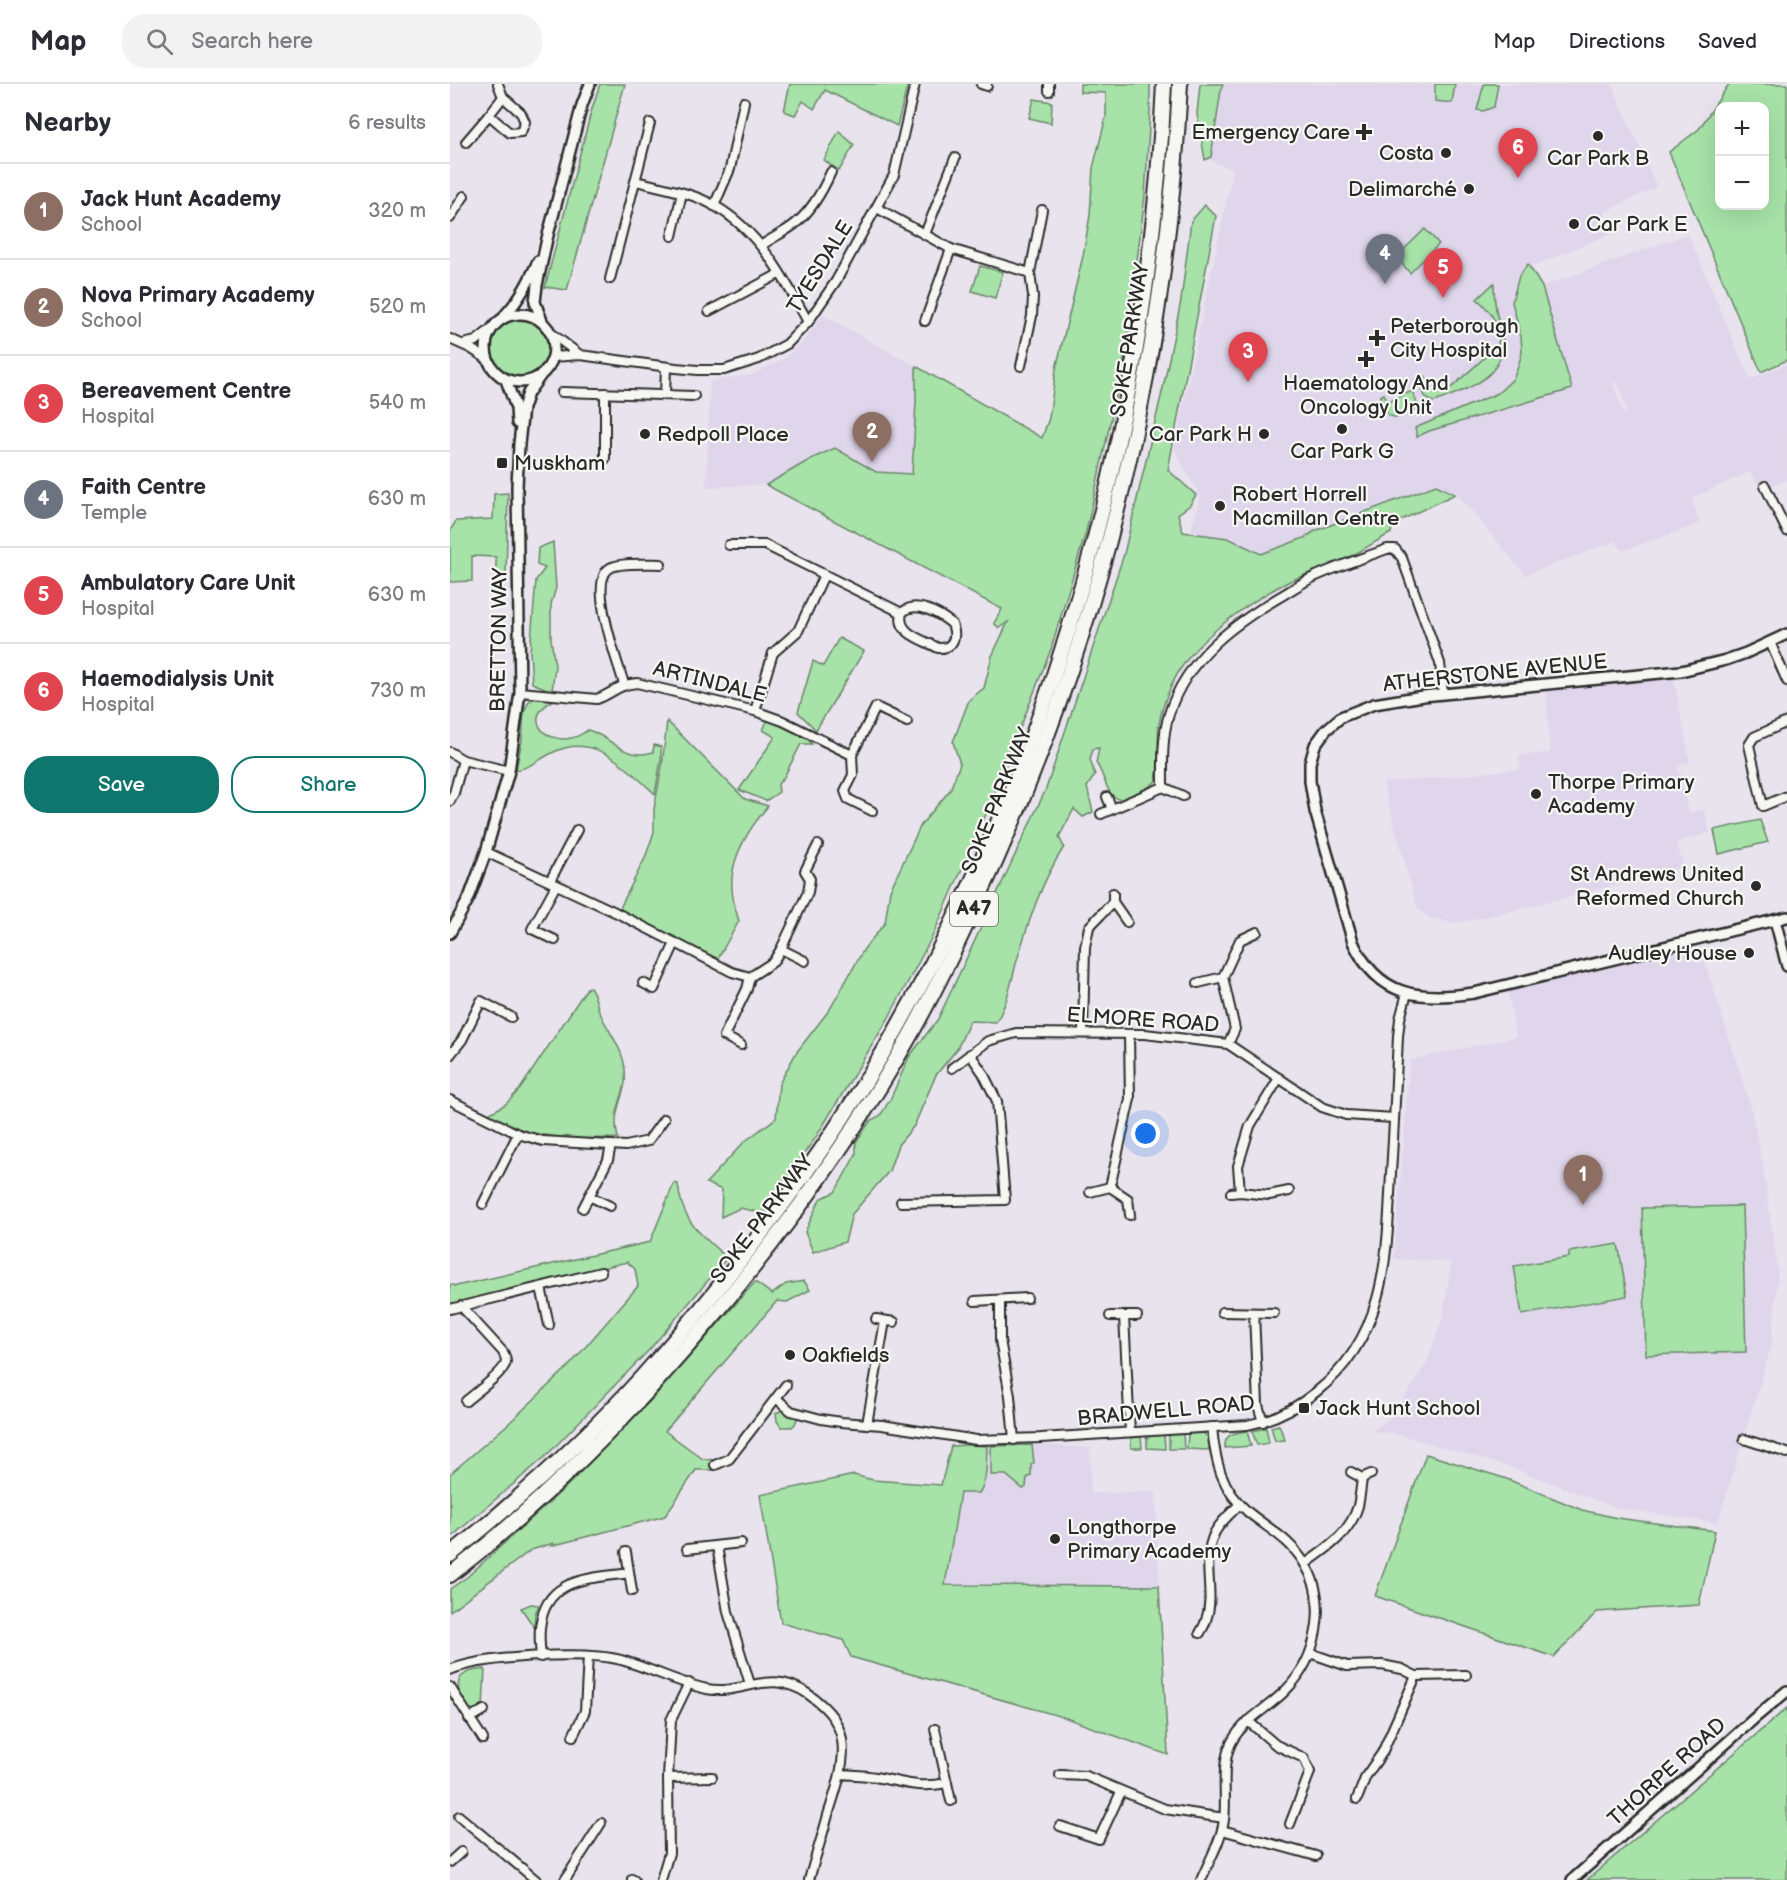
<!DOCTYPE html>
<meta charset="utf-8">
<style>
body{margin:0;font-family:"Balsamiq Sans",sans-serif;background:#f2f2f3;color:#2b2b33}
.controls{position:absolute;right:18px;top:18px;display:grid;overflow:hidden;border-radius:12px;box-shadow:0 6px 24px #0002}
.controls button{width:54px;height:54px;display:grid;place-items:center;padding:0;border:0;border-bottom:2px solid #e1e1e2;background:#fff;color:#2b2b33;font:30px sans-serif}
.you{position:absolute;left:696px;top:1050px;width:21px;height:21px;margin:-15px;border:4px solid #fff;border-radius:50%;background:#1a73e8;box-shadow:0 0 0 9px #1a73e833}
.badge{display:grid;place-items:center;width:39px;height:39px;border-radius:50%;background:#0f766e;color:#fff;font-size:20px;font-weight:700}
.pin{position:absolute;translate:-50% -50px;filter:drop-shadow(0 2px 3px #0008)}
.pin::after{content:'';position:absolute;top:32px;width:21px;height:18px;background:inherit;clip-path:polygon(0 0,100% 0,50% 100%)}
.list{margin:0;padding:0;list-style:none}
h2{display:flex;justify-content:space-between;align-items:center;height:78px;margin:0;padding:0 24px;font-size:26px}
h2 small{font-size:20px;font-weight:400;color:#7c7c81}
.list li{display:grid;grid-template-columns:39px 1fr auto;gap:18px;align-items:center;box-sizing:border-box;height:96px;padding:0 24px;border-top:2px solid #e1e1e2}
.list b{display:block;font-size:22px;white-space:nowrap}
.list p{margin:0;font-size:20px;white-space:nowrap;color:#7c7c81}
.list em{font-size:20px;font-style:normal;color:#7c7c81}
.actions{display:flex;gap:12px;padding:18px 24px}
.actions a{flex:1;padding:14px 0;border:2px solid #0f766e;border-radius:24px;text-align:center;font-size:21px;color:#0f766e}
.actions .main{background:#0f766e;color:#fff}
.icon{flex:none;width:33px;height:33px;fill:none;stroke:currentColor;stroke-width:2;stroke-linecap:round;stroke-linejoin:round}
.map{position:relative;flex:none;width:1337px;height:1796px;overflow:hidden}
header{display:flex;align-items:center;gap:36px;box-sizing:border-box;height:84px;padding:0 30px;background:#fff;border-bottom:2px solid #e1e1e2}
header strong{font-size:28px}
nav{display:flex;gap:33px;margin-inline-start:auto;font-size:21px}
.search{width:420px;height:54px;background:#f2f2f3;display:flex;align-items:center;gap:15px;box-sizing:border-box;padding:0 21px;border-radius:24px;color:#7c7c81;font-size:22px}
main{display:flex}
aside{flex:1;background:#fff}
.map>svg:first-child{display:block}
.built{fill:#e0d6ec;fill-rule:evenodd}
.green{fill:#a7e2a8;stroke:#69866a;stroke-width:1.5;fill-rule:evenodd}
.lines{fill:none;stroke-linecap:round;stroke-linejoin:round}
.minor-casing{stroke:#2b2b2b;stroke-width:12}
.tertiary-casing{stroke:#2b2b2b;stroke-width:14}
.trunk-casing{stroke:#2b2b2b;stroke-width:18}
.minor{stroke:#f6f6f2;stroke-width:8}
.tertiary{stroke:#f6f6f2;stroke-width:9}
.trunk{stroke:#f6f6f2;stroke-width:14}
.poi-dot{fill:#2b2b2b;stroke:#f6f6f2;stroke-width:2}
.labels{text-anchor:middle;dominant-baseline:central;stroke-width:4.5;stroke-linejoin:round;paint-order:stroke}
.shield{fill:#f6f6f2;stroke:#686867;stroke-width:1.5}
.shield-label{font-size:20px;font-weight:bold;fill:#2b2b2b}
.poi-label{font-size:21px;fill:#2b2b2b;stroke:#f6f6f2;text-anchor:start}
.street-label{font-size:21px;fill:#2b2b2b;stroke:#f6f6f2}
</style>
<header>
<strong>Map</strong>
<div class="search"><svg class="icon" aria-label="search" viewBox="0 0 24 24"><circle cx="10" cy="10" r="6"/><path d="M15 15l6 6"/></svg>Search here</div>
<nav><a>Map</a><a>Directions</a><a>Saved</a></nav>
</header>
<main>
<aside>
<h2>Nearby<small>6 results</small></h2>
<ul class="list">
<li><span class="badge" style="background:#8d6e63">1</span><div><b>Jack Hunt Academy</b><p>School</p></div><em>320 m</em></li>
<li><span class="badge" style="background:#8d6e63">2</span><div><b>Nova Primary Academy</b><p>School</p></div><em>520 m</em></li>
<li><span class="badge" style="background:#e0444e">3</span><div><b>Bereavement Centre</b><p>Hospital</p></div><em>540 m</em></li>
<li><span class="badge" style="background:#6b7280">4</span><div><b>Faith Centre</b><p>Temple</p></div><em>630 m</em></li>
<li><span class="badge" style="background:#e0444e">5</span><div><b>Ambulatory Care Unit</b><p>Hospital</p></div><em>630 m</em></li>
<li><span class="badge" style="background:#e0444e">6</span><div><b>Haemodialysis Unit</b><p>Hospital</p></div><em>730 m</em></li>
</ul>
<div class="actions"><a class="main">Save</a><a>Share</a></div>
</aside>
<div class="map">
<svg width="1337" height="1796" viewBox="0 0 1337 1796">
<rect width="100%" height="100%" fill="#e9e3ee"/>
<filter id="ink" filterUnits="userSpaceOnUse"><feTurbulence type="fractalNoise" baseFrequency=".0167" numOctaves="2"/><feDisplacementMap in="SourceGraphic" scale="12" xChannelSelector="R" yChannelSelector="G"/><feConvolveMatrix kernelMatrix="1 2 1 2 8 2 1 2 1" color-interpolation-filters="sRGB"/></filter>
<g filter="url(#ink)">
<g class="built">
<path d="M768,0H1162L1207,103L1154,128L1163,149L1086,181H1078L1093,202L1238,150L1300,295L1337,280V396L1312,405L1299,388L1242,414L1250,440L1172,467L1166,457L1075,491L1005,407L795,508L704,483L741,447L750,413L724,364L783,86L759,76ZM1167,298L1177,327L1173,329L1163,299Z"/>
<path d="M373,231L466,282L592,355L552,525L316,401L256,403L260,297L301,291L334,275L353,257Z"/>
<path d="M1224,594L1240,678L1228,682L1239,728L1255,726L1260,749L1227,758L1233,782L1207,791L1032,834L1003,839L979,834L967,824L933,699L1070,685L1069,671L1100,669L1096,607Z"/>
<path d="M1250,862L1301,1023L1313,1082L1328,1189L1322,1260L1268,1439L1166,1424L1060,1383L943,1349L921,1348L944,1330L976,1280L993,1232L1001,1178L944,1175L960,976L1066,953L1058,908Z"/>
<path d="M583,1360L640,1364L641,1409L706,1408L709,1502L495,1501L518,1361Z"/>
</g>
<g class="green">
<path d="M150,0H175L117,206L95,203L141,28Z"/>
<path d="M340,0H458L447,42L375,6L364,25L353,17L345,31L334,27Z"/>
<path d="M630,0H700V27L695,112L675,272L636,448L601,565L540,721L483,851L438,935L366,1053L312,1129L290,1124L271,1133L272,1106L256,1099L294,1058L326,1034L329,1000L346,969L380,925L414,865L435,839L440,806L471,741L500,706L510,680L503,658L519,616L534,604L542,572L558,538L549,544L544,539L552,525L316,401L361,375L385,364L426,388L462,390L466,318V282L592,354L599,334L606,285L633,172L640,131L643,84L656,33V9L630,8Z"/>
<path d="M750,0H773L771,6L761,73L755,76L747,30Z"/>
<path d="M985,0H1005L1002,19L985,17Z"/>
<path d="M1034,0H1048L1044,23L1033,27L1027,26Z"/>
<path d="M1279,0H1337V276L1311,288L1219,68L1249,45ZM1270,22H1314V122H1270Z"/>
<path d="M584,15L602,18L601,39L579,34Z"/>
<path d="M389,47L404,61L389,87L374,76Z"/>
<path d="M755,121L766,132L718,386L746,411L740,421L728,430L733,448L778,454L811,470L854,454L865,447L986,401L1005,410L943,440L941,449C928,456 915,465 901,472C881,482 858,489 838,498C805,514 758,547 736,577C723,594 713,618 709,640C707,652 710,692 705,698C698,706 681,710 672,715C656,716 655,690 646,679L649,664L643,665L640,675L645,691L637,703L643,728L633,733L624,725L609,753L614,763C591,798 579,837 567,876C561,898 558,919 546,938L520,937L507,965L486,991L464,1042L448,1061L439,1087L402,1130L395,1158L363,1168L355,1148L370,1115L385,1108L406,1070V1058L421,1036L430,1032L440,1016L459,973L488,935L596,705L674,470L713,304L731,217L741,137Z"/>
<path d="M975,145L989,160L960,189L946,173Z"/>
<path d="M1078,180L1092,203L1122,305L979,347L967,353L965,344L1048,309L1063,295L1068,283L1072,268L1071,253L1062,218L1069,192Z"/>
<path d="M530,182L553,188L545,214L522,207Z"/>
<path d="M1044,199C1044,210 1045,221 1047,231C1049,240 1053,250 1053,259C1052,296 1013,307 984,318C973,316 971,303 968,294L975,292L980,304L988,301L990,307L1002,303L1048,261C1052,243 1041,227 1027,215Z"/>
<circle cx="70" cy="264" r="34"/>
<path d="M962,307L969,324L946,334L938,331L930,312L934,310L938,318Z"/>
<path d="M58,409L56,492L46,493V473L22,472V497L0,498V447L6,437L43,435L44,410Z"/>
<path d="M103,458L106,504L101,520V555L105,582L102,607L82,599L80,568L86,496L95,484L87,481L88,464Z"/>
<path d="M389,554L414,567L366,646L348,628L363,577L373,582Z"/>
<path d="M85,614L104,616C70,634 96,660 121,654C128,653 133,649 138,646C162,653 174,677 203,668L204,661L211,663V676L205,710C177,685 146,648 104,668C91,674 81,684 66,686L72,655L74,628L79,617Z"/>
<path d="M318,635L356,653L362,660H351L334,693L328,700L329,708L316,717L289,706L325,653L313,646Z"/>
<path d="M217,637L295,715L318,722C302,741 284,768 282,794C281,807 285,825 289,837L267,876L168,828L195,774L204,748V725L212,682Z"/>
<path d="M1310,736L1318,758L1269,770L1264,746Z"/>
<path d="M140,903C146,910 146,921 150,929C161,953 178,969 175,999C173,1012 165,1026 166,1040C166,1044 167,1050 168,1054L111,1055C102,1050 92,1052 82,1049C67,1045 52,1037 37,1031L56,1020L70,1005L137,904Z"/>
<path d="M224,1099L228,1100C232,1139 250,1149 277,1174L200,1265L95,1373L0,1454V1390L58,1340L119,1282L188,1202L185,1185L177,1178L0,1220V1200L6,1202L200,1158Z"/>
<path d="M1292,1122L1296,1268L1196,1271L1192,1124Z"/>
<path d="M1168,1160L1177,1212L1072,1231L1064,1182L1119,1173V1168Z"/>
<path d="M354,1197L360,1206L337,1218L327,1217L215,1347L253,1375L265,1376V1386H246L215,1432L101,1462L104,1459L81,1466L0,1527V1505L17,1493L116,1403L204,1313L305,1198L322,1210L336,1200Z"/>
<path d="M330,1327L337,1328L348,1333L345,1340L342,1343H331L327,1337L326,1329Z"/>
<path d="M829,1341L835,1356L825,1357L821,1343Z"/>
<path d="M816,1344L819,1359L807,1361L802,1347Z"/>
<path d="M747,1347C756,1349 761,1355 760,1364L757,1366L737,1365L738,1348Z"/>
<path d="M797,1347L801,1362L775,1364C774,1349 785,1349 797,1347Z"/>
<path d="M719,1349H733L734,1365H719Z"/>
<path d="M714,1350L715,1365L697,1364V1351Z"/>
<path d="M691,1351L692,1364H681V1352Z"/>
<path d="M518,1361L537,1362C536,1378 538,1396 529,1409H510L495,1501L709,1502L718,1671L616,1634L401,1573L393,1556L331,1539L310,1411L404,1391L423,1396L491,1401L501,1362Z"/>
<path d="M582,1361L584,1379L581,1381V1392L577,1394L576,1403L573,1405L556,1391H541V1362Z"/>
<path d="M976,1370L1057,1395L1132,1426L1167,1434L1265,1447L1249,1521L1147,1528L1104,1573L925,1512Z"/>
<path d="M81,1520L89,1521L85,1530L84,1543L71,1524Z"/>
<path d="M35,1585L33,1624C29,1626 29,1628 24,1627C12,1626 3,1600 12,1592C19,1586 27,1586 35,1585Z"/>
<path d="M1337,1624V1796H1137Z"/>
</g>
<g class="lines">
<defs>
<g id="minor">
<path d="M48,0L53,13L71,29L75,38L71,48L60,49L39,31L53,13"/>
<path d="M531,0L537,2"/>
<path d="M599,0V7"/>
<path d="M16,58L39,31"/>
<path d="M186,97C212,104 241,108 265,122C309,147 335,195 358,238"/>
<path d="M264,122L280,85L294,18"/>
<path d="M427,124L501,165L580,189"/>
<path d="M0,134L14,112"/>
<path d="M475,150L505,74"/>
<path d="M222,152L232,109"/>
<path d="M312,161C322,154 335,148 345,140C360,128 373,106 381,88"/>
<path d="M160,195L200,39"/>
<path d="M259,227L329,190"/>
<path d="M475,237L501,165"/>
<path d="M101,249L130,271"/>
<path d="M0,255L20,264L37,275"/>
<path d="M13,260L26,257L40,246"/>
<path d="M103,273L130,271L226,284L248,286H274L309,275L337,260L358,238L386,197L444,91L465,0"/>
<path d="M571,282L582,232L583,212L580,189L592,126"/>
<path d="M112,308L244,312"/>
<path d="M215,311L216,283"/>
<path d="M155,375V309"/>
<path d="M1315,402L1337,447"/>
<path d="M279,461H315L452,529C465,515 490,530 502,540C507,552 504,565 488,564C474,556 446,550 452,529"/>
<path d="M1320,558L1337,597"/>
<path d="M174,600C168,579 137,497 160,484C170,478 198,480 211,480"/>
<path d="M70,608L147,615C164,609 166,601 187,599L305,627L333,637L402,671"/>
<path d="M305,627L323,569L348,547L374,491"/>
<path d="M1337,638L1304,653L1299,661L1313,722L1337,712"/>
<path d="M0,668L13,676L59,687"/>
<path d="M713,703C713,678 712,653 719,630C736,574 785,539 833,511C843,505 853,498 864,493C888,482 913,474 937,465H945L952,474L990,579L993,610"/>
<path d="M713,703L733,712"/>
<path d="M657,713L662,725"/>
<path d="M0,717L4,709L13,676"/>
<path d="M422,727L398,715L395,707L403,691L402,671L426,623L457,638"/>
<path d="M651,730L713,703"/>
<path d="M36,768L165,828L282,888L300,893L323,878L331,865L358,808L360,795L355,787L368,761"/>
<path d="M100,797L127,746"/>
<path d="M663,809V818L677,838"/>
<path d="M105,856L82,845L106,801"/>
<path d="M331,865L355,877"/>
<path d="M193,899L204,905L225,859"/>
<path d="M748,899L773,893"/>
<path d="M633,948L635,863L639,843L663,818"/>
<path d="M778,960L785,945L773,893L790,856L807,848"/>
<path d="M291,961L274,952L297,905L300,893"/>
<path d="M0,971L12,956L31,917L61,933"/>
<path d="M502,984L538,957L566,949L695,950L778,960L872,1023L896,1031L944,1034"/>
<path d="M0,1016L68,1050L93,1057L176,1062L198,1057L214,1035"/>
<path d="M660,1103L680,1015L679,951"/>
<path d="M640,1108L660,1103L678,1115L680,1131"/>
<path d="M790,1108L788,1082L800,1042L829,994"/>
<path d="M781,1109L790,1108L819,1111L839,1107"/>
<path d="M139,1112L160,1122"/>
<path d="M451,1118L555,1116L547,1017L533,989L520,970"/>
<path d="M33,1120L68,1050"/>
<path d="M133,1124L158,1076L161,1061"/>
<path d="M91,1203L99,1241"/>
<path d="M550,1216V1256L560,1312L564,1356"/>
<path d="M525,1217L577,1214"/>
<path d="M11,1222L53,1268C55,1272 56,1274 56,1278C54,1289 25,1309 16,1317"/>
<path d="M0,1225L151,1188"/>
<path d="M772,1228L824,1229"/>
<path d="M804,1229L808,1321L813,1338"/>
<path d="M660,1232H687"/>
<path d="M674,1232L680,1348"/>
<path d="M426,1235L444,1238"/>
<path d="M326,1314L341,1327L371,1335L391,1338L432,1341L526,1356L591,1354L797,1341C824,1336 845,1325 866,1308C937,1253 937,1171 941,1089C944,1043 946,998 948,952L950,935L957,909"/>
<path d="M417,1340L435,1237"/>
<path d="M1294,1355L1337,1369"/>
<path d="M265,1381L279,1375L336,1301"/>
<path d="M901,1388L912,1394L921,1390"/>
<path d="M267,1462L278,1528L300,1600"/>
<path d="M237,1465L291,1459"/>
<path d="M176,1468L182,1507"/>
<path d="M855,1480C877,1465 900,1449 908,1422C910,1413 911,1403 912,1394"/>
<path d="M750,1549C752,1545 755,1541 756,1536C766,1508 750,1478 765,1448C771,1437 782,1428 790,1420"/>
<path d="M860,1569L897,1582L932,1581L952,1585L966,1592L1016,1591"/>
<path d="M91,1573C90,1563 89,1554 90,1544C95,1493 139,1495 179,1489"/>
<path d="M0,1586C34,1572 135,1567 171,1576C200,1584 228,1599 257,1605C294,1612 318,1583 358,1610C368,1617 377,1624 384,1635C387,1640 391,1649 392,1656C396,1679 385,1709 378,1731C372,1753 365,1774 359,1796"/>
<path d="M0,1603L33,1655"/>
<path d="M19,1635L34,1626"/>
<path d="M798,1637L826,1661L854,1674L860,1688L840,1740"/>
<path d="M485,1645L501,1717"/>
<path d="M123,1652L135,1627L138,1572"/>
<path d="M391,1690C402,1691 414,1691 425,1693C454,1698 466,1705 497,1699"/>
<path d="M610,1691L636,1692L715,1725L774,1734"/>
<path d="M218,1694L262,1693"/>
<path d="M907,1715L916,1692L932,1669L966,1592"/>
<path d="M9,1732L86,1796"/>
<path d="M610,1742L649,1755L671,1708"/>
<path d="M772,1746L866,1772"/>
<path d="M0,1778L11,1768"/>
<path d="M182,1795L184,1796"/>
<path d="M115,1796L151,1739"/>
<path d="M211,1796L219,1769L218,1694L221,1636L239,1599"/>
<path d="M751,1796C759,1777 771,1757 774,1736C777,1713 771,1687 779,1664C789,1637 818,1625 836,1606C867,1575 879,1519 855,1480C839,1454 820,1446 798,1428C771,1405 765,1377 762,1343"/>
</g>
<g id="tertiary">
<circle cx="70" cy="264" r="34"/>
<path d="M55,231C70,215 79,197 88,177"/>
<path d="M92,237L85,218L87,201L97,155L132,21L140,0"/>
<path d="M56,296L66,324L67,339"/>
<path d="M1337,550L1296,569L1276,576L1231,587L973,612L924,620L891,633L876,646L865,661L860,679V697L865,727L903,858C928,913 969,917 1024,909L1337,833"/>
<path d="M1325,836L1337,882"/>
<path d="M0,849L19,814L36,768L59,687L70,608L67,403L69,360L73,324L78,309L91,291"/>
<path d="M1122,1796L1307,1632L1337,1607"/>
</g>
<g id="trunk">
<path d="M0,1471C67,1417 134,1357 192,1293C283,1192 365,1084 434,967C604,675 699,337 714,0"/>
<path d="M0,1491C77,1431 147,1363 212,1291C300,1193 381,1087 447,974C475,927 499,878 522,828C646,570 716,287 730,0"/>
</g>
</defs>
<use href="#minor" class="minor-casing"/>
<use href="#tertiary" class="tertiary-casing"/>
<use href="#trunk" class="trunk-casing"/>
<use href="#minor" class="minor"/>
<use href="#tertiary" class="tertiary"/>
<use href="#trunk" class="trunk"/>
</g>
</g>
<g class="poi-dot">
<path d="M911 39h6v6h6v6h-6v6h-6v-6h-6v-6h6z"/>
<circle cx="1148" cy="52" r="6"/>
<circle cx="996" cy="69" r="6"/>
<circle cx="1019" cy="105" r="6"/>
<circle cx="1124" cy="140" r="6"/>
<path d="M924 245h6v6h6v6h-6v6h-6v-6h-6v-6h6z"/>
<path d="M913 266h6v6h6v6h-6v6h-6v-6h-6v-6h6z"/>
<circle cx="892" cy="345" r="6"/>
<circle cx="195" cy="350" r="6"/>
<circle cx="814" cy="350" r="6"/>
<rect x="46" y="373" width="12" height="12" rx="3"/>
<circle cx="770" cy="422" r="6"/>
<circle cx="1086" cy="710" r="6"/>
<circle cx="1306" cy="802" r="6"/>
<circle cx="1299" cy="869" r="6"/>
<circle cx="340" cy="1271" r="6"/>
<rect x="848" y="1318" width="12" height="12" rx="3"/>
<circle cx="605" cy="1455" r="6"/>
</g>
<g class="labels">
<rect class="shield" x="500" y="808" width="48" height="34" rx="4.5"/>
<g class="shield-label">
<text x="524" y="825">A47</text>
</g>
<g class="poi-label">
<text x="900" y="48" text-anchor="end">Emergency Care</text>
<text x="984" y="69" text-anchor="end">Costa</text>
<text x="1148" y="74" text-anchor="middle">Car Park B</text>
<text x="1007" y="105" text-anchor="end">Delimarché</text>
<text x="1136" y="140">Car Park E</text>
<text x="940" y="242">Peterborough<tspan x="940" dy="24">City Hospital</tspan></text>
<text x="916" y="299" text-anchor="middle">Haematology And<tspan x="916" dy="24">Oncology Unit</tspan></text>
<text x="207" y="350">Redpoll Place</text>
<text x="802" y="350" text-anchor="end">Car Park H</text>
<text x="892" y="367" text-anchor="middle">Car Park G</text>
<text x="64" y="379">Muskham</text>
<text x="782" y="410">Robert Horrell<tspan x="782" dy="24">Macmillan Centre</tspan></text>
<text x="1098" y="698">Thorpe Primary<tspan x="1098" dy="24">Academy</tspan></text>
<text x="1294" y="790" text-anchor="end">St Andrews United<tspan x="1294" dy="24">Reformed Church</tspan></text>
<text x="1287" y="869" text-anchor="end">Audley House</text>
<text x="352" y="1271">Oakfields</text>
<text x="866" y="1324">Jack Hunt School</text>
<text x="617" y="1443">Longthorpe<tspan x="617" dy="24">Primary Academy</tspan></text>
</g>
<g class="street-label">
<text transform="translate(370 183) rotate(-58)">TYESDALE</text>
<text transform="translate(680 256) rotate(-81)">SOKE PARKWAY</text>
<text transform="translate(49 556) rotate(-89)">BRETTON WAY</text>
<text transform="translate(1045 589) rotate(-6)">ATHERSTONE AVENUE</text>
<text transform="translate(260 598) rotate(14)">ARTINDALE</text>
<text transform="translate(547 717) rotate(-68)">SOKE PARKWAY</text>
<text transform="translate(693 936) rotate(4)">ELMORE ROAD</text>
<text transform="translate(312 1135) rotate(-53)">SOKE PARKWAY</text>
<text transform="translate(716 1327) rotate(-5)">BRADWELL ROAD</text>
<text transform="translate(1217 1688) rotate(-42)">THORPE ROAD</text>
</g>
</g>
</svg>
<div class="controls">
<button>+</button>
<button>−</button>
</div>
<div class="you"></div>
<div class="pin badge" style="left:1133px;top:1121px;background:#8d6e63">1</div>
<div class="pin badge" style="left:422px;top:378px;background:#8d6e63">2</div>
<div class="pin badge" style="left:798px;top:298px;background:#e0444e">3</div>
<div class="pin badge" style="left:935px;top:200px;background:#6b7280">4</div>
<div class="pin badge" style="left:993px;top:214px;background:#e0444e">5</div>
<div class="pin badge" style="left:1068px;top:94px;background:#e0444e">6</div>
</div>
</main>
